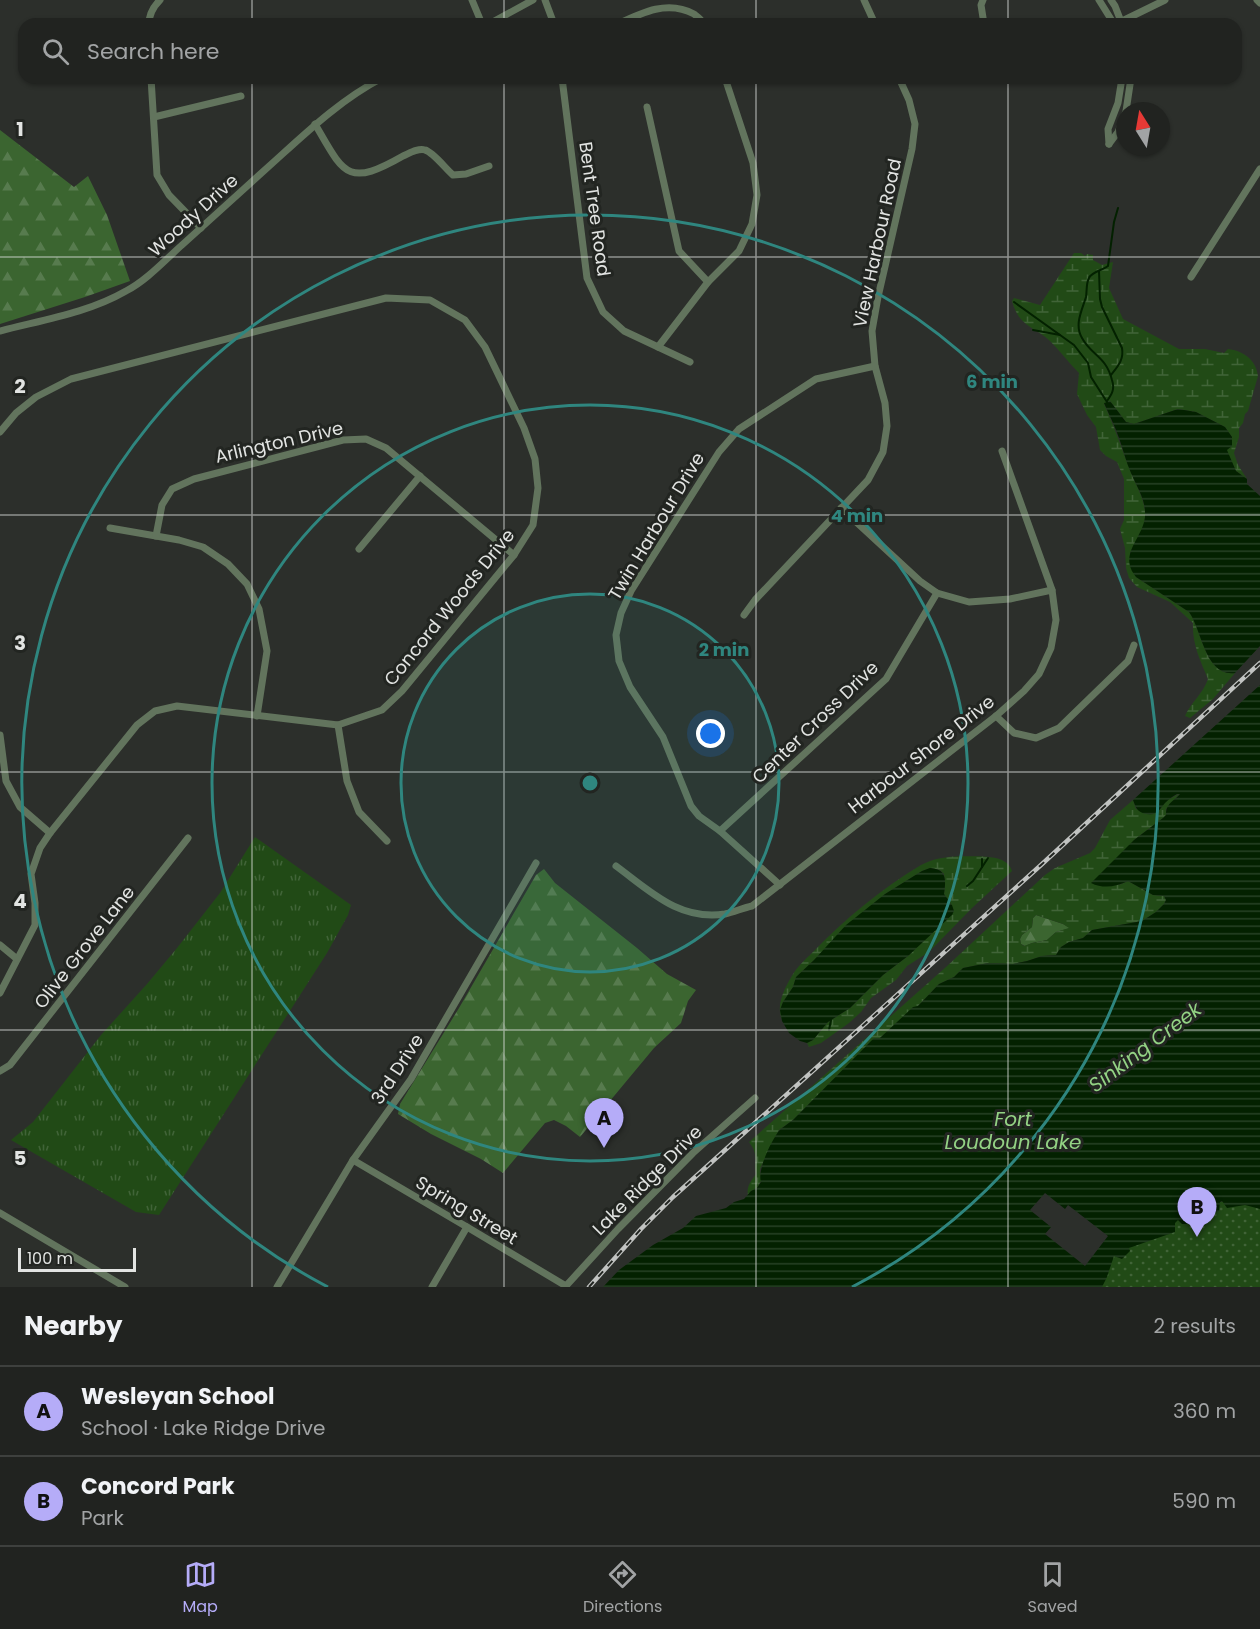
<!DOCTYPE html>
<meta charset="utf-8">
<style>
body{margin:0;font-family:Poppins,sans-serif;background:#2d2f2d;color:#f1f3f6}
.compass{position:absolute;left:1116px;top:102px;width:54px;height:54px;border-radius:50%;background:#212320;box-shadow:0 2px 4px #0004;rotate:349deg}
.scale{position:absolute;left:18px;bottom:15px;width:118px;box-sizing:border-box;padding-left:6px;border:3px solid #e2e4e2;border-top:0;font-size:16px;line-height:21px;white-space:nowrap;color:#e2e4e2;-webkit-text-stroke:4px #222521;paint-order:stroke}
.you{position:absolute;left:711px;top:734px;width:21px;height:21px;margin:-15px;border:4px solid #fff;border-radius:50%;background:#1a73e8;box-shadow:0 0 0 9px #1a73e833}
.badge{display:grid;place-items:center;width:39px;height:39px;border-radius:50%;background:#b5acf8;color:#111;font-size:20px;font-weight:700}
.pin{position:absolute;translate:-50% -50px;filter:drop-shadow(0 2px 3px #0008)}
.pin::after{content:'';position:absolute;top:32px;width:21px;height:18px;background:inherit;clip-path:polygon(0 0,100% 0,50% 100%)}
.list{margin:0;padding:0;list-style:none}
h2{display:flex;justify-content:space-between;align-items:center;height:78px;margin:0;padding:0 24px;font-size:26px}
h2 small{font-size:20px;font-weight:400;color:#a2a4a5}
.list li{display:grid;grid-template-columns:39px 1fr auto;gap:18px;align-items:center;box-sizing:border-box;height:90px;padding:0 24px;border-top:2px solid #3e403e}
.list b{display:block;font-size:22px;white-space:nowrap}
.list p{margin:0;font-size:20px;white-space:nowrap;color:#a2a4a5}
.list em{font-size:20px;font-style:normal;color:#a2a4a5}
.icon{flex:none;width:33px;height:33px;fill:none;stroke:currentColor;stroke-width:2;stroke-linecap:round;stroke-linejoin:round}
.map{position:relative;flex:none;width:1260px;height:1287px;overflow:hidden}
.search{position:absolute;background:#212320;box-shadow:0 2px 4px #0004;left:18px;right:18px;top:18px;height:66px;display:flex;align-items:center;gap:15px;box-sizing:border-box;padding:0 21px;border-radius:18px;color:#a2a4a5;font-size:22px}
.sheet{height:258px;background:#212320}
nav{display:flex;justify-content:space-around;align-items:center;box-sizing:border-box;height:84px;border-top:2px solid #3e403e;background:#212320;font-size:16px;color:#a2a4a5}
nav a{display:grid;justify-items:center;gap:3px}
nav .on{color:#b5acf8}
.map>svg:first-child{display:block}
.grass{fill:url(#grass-tufts)}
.forest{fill:url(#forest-firs)}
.wetland{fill:url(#wetland-marsh);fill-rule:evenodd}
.park{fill:url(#park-dots)}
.water{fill:url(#water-rules)}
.pier{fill:#2c2f2b}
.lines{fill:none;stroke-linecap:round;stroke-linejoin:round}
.stream{stroke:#032100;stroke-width:2}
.street{stroke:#62745d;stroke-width:7}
.rail-casing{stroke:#c1c3c1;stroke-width:4.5}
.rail{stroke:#222521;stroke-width:2;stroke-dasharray:7;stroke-linecap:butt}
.grid{fill:none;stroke:#e2e4e2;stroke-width:1.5;stroke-opacity:0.55}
.ring{fill:none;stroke:#2f867f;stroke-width:3}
.labels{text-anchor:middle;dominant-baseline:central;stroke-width:6;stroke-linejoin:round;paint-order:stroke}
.street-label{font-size:18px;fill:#e2e4e2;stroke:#222521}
.water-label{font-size:20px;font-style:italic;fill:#93d284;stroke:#222521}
.grid-label{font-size:20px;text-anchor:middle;font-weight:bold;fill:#e2e4e2;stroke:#222521;stroke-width:6;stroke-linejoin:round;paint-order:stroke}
.centre{fill:#2f867f;stroke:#222521;stroke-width:3}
.ring-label{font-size:18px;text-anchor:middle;font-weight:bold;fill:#2f867f;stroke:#222521;stroke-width:6;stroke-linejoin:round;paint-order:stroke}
</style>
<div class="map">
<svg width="1260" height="1287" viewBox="0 0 1260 1287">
<defs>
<pattern id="grass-tufts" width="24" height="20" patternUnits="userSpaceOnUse" patternTransform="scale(1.5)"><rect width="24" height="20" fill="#214a16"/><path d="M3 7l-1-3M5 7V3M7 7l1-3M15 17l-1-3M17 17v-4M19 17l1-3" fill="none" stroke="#416438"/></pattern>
<pattern id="forest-firs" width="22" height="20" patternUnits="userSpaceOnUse" patternTransform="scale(1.5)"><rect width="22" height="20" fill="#3b6530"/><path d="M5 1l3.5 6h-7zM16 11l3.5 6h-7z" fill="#577b4e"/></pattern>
<pattern id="wetland-marsh" width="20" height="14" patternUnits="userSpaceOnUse" patternTransform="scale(1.5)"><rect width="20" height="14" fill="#214a16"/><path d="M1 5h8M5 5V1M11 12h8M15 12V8" fill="none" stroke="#416438"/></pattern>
<pattern id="park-dots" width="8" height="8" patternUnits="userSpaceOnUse" patternTransform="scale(1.5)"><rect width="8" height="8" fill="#214a16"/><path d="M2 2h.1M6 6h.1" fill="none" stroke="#416438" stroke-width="1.8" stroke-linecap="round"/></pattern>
<pattern id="water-rules" width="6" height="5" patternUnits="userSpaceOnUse" patternTransform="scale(1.5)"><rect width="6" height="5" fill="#032100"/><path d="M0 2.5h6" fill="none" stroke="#274125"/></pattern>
</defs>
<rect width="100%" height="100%" fill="#2c2f2b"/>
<path class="grass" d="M255,837L351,905L348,915L327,953L159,1215L136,1212L11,1140L33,1122L101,1035L147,984L177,948L220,893Z"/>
<g class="forest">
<path d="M0,130L74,187L88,176L107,215L130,281L85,297L0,324Z"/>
<path d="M544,869L555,883L637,948L667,974L696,990L688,1001L681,1023L654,1048L580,1137L566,1126L554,1120L545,1123L503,1173L481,1159L431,1134L398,1114L400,1104L459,1008L536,875Z"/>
<path d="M1036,915L1063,924L1070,928L1056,932L1047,940L1032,943L1025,946L1021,944L1020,939L1022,935L1032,927L1033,918Z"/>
</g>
<g class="wetland">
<path d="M1074,253H1081L1085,256L1087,254L1093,255V260L1102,265L1113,262L1109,288L1123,319L1179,349H1205L1224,353L1228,349C1244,351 1256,360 1258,376L1248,411L1245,414L1243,423L1239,428V437L1234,453L1238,465L1247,479L1236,471L1226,450L1232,446V437L1225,427L1196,412L1178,409L1134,424L1126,422L1110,401L1104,404C1114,425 1121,447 1130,470C1136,487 1149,504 1144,524C1142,533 1134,544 1130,553L1136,577L1189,612C1202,630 1205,677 1235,673L1213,699L1190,718L1185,716C1191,702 1203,694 1208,679C1200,660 1192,644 1193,623L1170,602L1137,587L1129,578L1126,568L1125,548L1120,529L1124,520V479L1117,462L1106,456L1100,450L1096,427L1087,415L1077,394L1079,373C1069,363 1060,351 1050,341C1034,326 1019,327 1012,301L1014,298L1040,305Z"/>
<path d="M1180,793L1166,809V815L1163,818L1134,840L1119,885L1128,881L1153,895L1164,896L1166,900L1164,904L1156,912L1142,921L1092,930L1083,938L1069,942L1061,947L1056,955L1042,956L1027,961L1013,964L988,963L963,968L954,977L939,984L918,1006L913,1008L880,1038L874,1039L793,1120L779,1130L760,1169L761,1181L757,1188L751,1191L748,1195C746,1186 752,1180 756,1174C753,1160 760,1157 749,1142L946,967L1045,875L1055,868L1090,853L1095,848L1110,820L1133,800L1136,809L1158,812L1166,801ZM1036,915L1063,924L1069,928L1056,932L1047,940L1032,943L1024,946L1021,944L1020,939L1022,935L1032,927L1033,918Z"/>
<path d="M961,856C977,857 1007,853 1012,871L972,908L929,952L907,966L896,980L871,998L861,1012L849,1023L821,1043L809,1047L807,1043L813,1040L828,1022L850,1008L883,975L908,956L927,937L949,902L944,894L945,884L944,874L940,870L930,868L922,871L885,894L796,977L793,987L783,1002L780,1010L783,1021C774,1006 786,985 795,971C800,964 808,957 814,951C845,919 882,888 921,865C934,858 947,857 961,856Z"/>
</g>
<path class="park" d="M1260,1197V1287H1099L1114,1250L1210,1203Z"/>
<g class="water">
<path d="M1110,401L1126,422L1134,424L1178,409L1196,412L1225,427L1232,437V446L1227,450L1236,471L1247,479V484L1260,496V646L1235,673C1205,677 1202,630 1189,612L1136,577C1116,553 1147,536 1145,512C1145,499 1136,485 1131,473C1126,462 1123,449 1119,438C1115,426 1109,415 1104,403Z"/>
<path d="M1260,685V1209L1245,1205L1227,1208L1222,1201L1220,1202L1219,1211L1189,1224H1182L1178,1220L1175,1223V1232L1129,1248L1130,1251L1122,1259L1114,1256L1107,1277L1102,1287H603L619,1270L653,1245L683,1228L696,1216L726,1208L734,1202L744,1199L751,1191L757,1188L761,1182C757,1170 771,1142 778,1132C782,1127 788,1124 793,1120L874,1038H880L913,1007L918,1006L939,984L954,977L963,968L988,963L1013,964L1027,961L1042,956L1056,955L1061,947L1069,942L1083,938L1092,930L1142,921L1156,912L1164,904L1166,900L1164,896L1153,895L1128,881C1116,887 1103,889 1091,883L1134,840L1163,818L1166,815C1166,803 1173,802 1180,794H1177C1173,796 1169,799 1165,803C1159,810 1157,816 1146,814C1137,812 1136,808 1133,800Z"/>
<path d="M930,868C947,869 946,880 944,894L952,905L954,911L952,915L908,956L883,975L850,1008L828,1022L813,1040L807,1043L800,1041L789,1033L782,1021L780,1010L783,1002L793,987L796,977L814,960L846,925L885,894L922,871Z"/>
</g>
<path class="pier" d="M1045,1193L1065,1209L1068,1205L1108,1236L1085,1266L1045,1234L1051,1227L1030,1210Z"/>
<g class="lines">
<g class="stream">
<path d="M1099,271L1100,299L1102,307L1122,348C1124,360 1118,366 1111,375"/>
<path d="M1014,302L1074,345L1088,363L1091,377L1107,402"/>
<path d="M1033,330L1060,335"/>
<path d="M1107,401C1112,394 1115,389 1112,380C1106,356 1091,355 1082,338C1074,325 1082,310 1086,297C1087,291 1086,283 1089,278C1091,272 1103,270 1108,266L1114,222L1118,208"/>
<path d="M982,867V859"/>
<path d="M967,886L973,881L988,858"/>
<path d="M829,1030L831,1020"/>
</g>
<g class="street">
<path d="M472,0L482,24"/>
<path d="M545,0L554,24"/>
<path d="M864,0L875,24"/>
<path d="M983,0L981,5L984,24"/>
<path d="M1099,0L1114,24"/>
<path d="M1111,0L1115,6L1122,24"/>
<path d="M1257,0L1260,3"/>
<path d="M149,24C149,15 154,6 160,0"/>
<path d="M489,24L533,0"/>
<path d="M618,24C643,12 668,0 694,14C698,17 701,19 704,24"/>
<path d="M1116,24L1165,0"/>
<path d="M151,78L157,175L169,195L201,228"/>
<path d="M562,78L587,278L603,312L624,331L690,362"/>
<path d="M647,107L679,251L708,282"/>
<path d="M1126,111L1131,78"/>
<path d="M154,117L241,96"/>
<path d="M315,124C344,174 347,188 403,156C410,153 418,148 425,150C433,152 445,168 453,175L466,174L489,166"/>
<path d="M1109,144L1108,129L1118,103L1122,78"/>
<path d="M1109,144L1118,132L1125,114"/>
<path d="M1191,277L1260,169"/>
<path d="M0,331C42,320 88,313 126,291C147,280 165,260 182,245C214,216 246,187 277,159C310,129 342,99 382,78"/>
<path d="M658,347L708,282L739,251L752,224L757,195L753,163L725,78"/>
<path d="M0,432L16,413L36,397L71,379L386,298L430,300L465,320L485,347L524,428L535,459L538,488L533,525L514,555L402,691L382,710L338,725L177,706L155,711L137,725L50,833L40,848L31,874L35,903V925L0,993"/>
<path d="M841,508L920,581L937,593L969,602L1010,599L1052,590"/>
<path d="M110,528L179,540L203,547L228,564L247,584L259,609L267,651L257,716"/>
<path d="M156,536L162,505L172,489L194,479L343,440L366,439L386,448L514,555"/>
<path d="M359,549L420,476"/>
<path d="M744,615L755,600L868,480L883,452L887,426L885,403L875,366L872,331L878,297L912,149L915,124L909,100L899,78"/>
<path d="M996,716L1014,733L1036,738L1059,728L1128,661L1134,645"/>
<path d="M338,725L347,781L359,812L387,841"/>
<path d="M0,735L6,781L20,807L50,833"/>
<path d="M720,831L886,679L937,593"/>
<path d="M616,866C650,891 679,921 725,914C734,912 743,908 752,906L996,716L1024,691L1039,674L1051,648L1056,620L1052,590L1002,451"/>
<path d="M780,885L720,831L699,816L691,806L663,737L630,687L619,661L616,635L621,613L631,591L719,452L739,429L816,379L875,366"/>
<path d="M0,945L17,959"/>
<path d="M0,1071L10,1065L188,838"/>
<path d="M353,1160L467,1227L566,1286"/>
<path d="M0,1213L125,1287"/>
<path d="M277,1287L353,1160L411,1079L536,863"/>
<path d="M432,1287L467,1227"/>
<path d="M565,1287L618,1229L693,1153L755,1098"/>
</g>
<defs>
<path id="rail" d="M589,1287L641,1229L673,1197L1041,865L1260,663"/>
</defs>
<use href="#rail" class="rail-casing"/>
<use href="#rail" class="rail"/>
</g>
<path class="grid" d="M252,0V24M504,0V24M756,0V24M1008,0V24M252,78V1287M504,78V1287M756,78V1287M1008,78V1287M0,257H1260M0,515H1260M0,772H1260M0,1030H1260"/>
<circle cx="590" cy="783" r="189" fill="#2f867f" fill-opacity=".12"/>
<g class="ring">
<circle cx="590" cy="783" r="189"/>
<circle cx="590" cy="783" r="378"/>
<path d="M328 1287A568 568 0 1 1 852 1287"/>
</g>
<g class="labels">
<g class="street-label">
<text transform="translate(595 209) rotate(82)">Bent Tree Road</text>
<text transform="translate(193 215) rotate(-42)">Woody Drive</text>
<text transform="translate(877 243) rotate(-78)">View Harbour Road</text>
<text transform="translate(279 442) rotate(-13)">Arlington Drive</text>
<text transform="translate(656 526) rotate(-59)">Twin Harbour Drive</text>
<text transform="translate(449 607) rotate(-51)">Concord Woods Drive</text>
<text transform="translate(815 722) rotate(-44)">Center Cross Drive</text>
<text transform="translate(921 754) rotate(-38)">Harbour Shore Drive</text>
<text transform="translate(84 947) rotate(-52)">Olive Grove Lane</text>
<text transform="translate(397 1069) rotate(-57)">3rd Drive</text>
<text transform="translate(647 1180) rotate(-45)">Lake Ridge Drive</text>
<text transform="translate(467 1210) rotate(31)">Spring Street</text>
</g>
<g class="water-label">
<text transform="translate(1145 1047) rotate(-37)">Sinking Creek</text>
<text x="1013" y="1119">Fort<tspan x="1013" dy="23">Loudoun Lake</tspan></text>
</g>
</g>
<g class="grid-label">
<text x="20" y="136">1</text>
<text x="20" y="393">2</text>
<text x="20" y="650">3</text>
<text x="20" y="908">4</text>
<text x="20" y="1165">5</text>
</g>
<circle cx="590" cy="783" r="9" class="centre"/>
<g class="ring-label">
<text x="992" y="388">6 min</text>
<text x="857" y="522">4 min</text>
<text x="724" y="656">2 min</text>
</g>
</svg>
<svg class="compass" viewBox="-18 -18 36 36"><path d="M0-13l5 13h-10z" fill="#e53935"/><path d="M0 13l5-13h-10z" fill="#a2a4a5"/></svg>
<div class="scale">100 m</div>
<div class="you"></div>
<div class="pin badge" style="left:604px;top:1148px">A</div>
<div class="pin badge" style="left:1197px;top:1237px">B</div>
<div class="search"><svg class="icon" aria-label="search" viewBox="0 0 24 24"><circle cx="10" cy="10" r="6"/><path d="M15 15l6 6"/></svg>Search here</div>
</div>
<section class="sheet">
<h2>Nearby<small>2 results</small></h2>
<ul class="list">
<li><span class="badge">A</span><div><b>Wesleyan School</b><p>School · Lake Ridge Drive</p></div><em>360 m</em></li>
<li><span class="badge">B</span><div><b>Concord Park</b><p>Park</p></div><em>590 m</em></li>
</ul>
</section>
<nav>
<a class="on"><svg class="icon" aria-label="map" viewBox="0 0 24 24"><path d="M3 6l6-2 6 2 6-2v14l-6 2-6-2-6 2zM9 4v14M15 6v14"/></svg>Map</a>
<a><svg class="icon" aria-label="directions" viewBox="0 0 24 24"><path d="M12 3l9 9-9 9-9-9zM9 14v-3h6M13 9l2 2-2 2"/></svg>Directions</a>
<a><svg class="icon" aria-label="saved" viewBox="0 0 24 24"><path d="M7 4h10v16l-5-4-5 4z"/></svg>Saved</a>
</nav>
